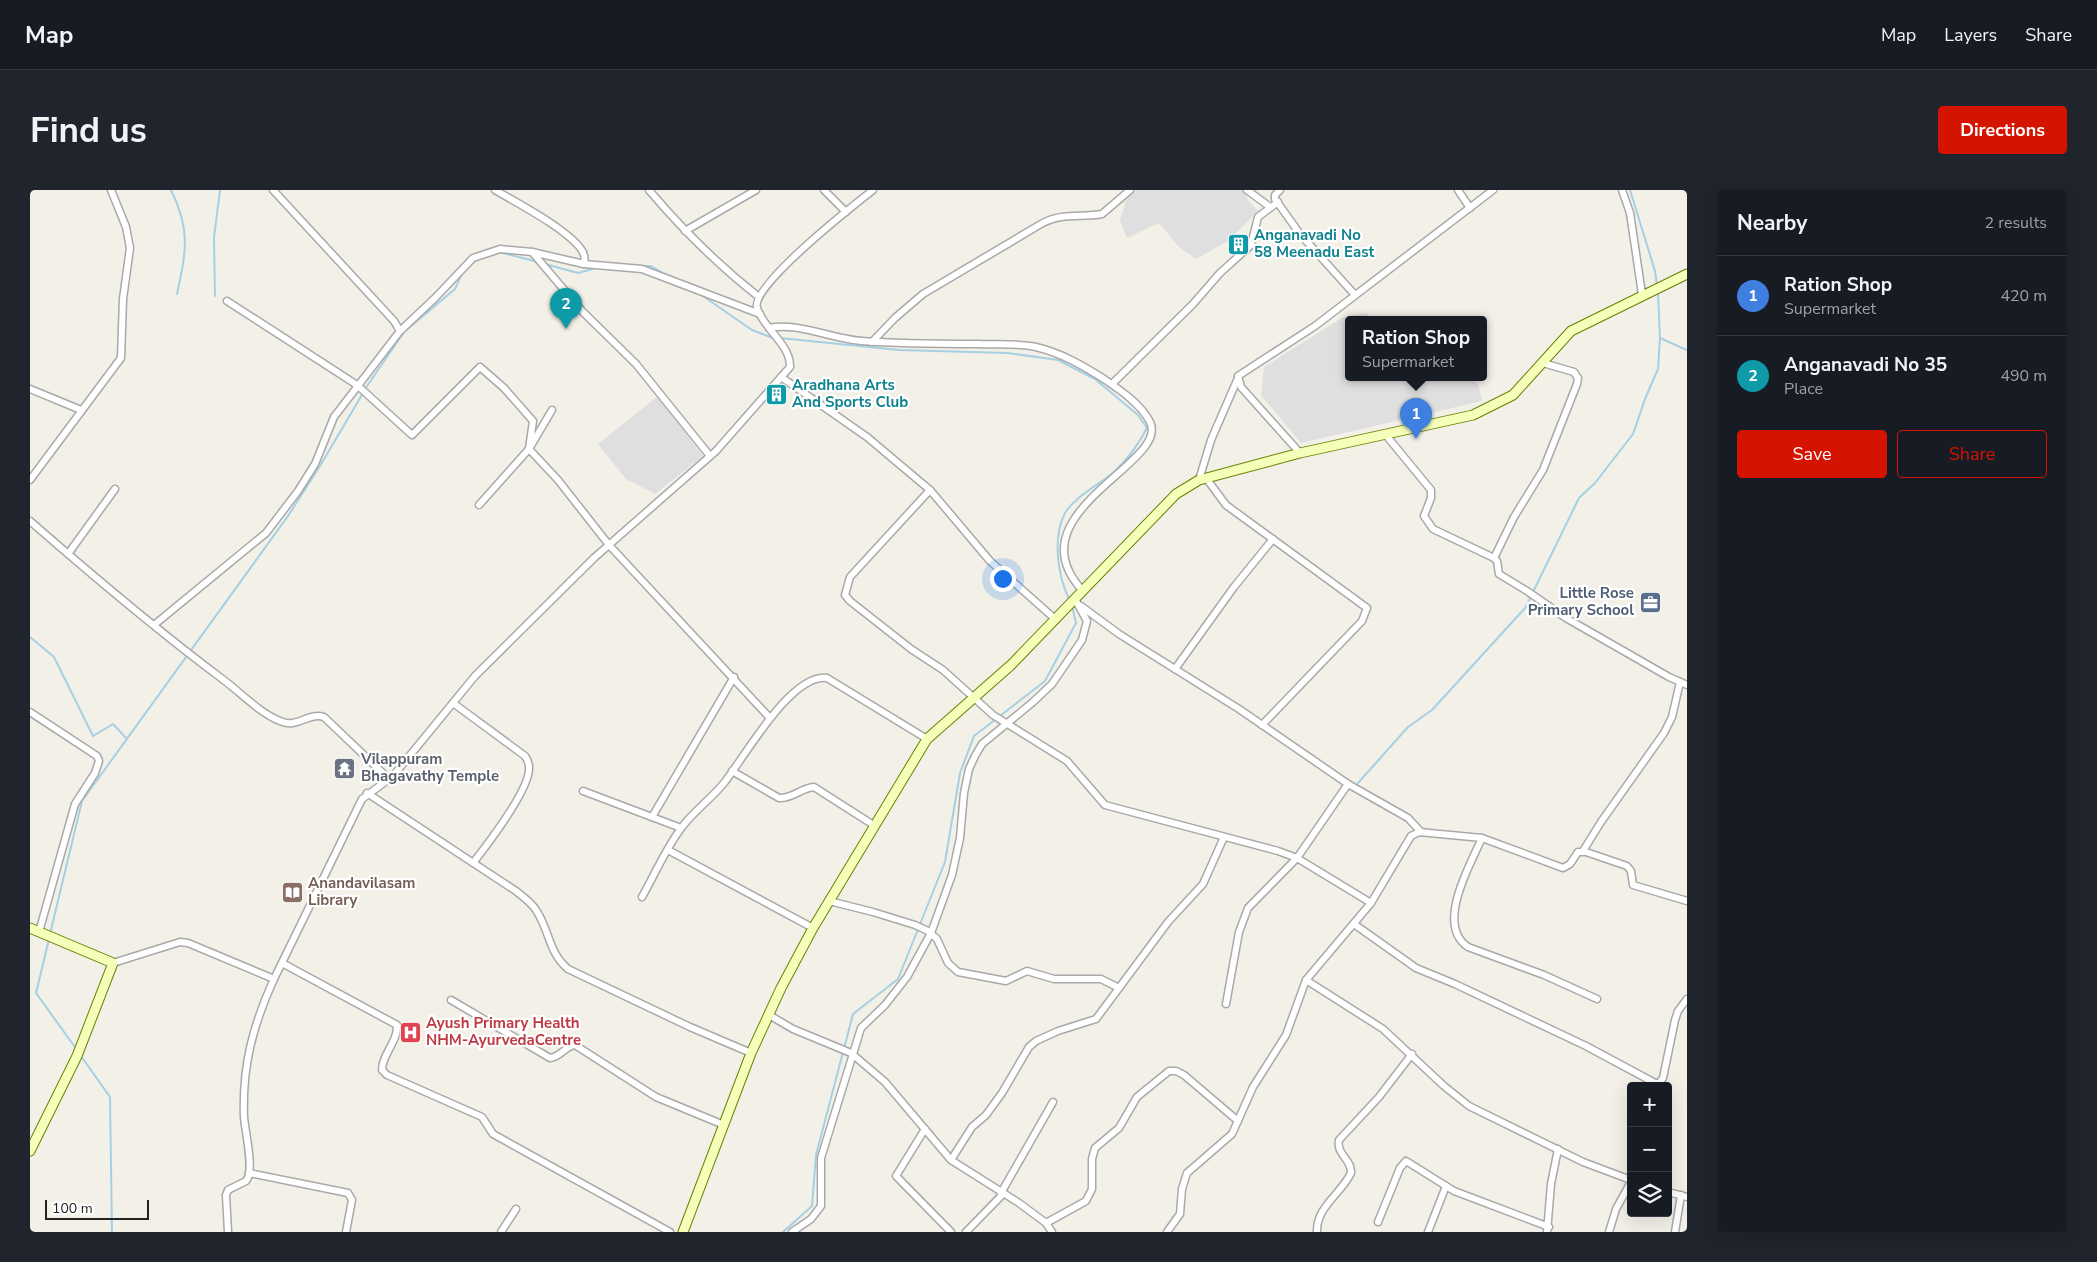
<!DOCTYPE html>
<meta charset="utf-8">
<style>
body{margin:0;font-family:"Nunito Sans",sans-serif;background:#20242c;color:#f1f3f6}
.controls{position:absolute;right:15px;bottom:15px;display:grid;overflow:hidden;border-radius:5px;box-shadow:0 5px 20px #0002}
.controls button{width:45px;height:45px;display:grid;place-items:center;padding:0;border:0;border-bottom:1px solid #363941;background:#171b24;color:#f1f3f6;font:25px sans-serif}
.scale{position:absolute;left:15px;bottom:12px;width:104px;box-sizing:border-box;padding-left:5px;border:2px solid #222;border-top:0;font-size:14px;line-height:18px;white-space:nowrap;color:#222;-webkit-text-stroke:4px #fff;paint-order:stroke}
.you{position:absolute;left:972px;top:388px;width:18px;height:18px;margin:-12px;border:4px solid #fff;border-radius:50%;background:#1a73e8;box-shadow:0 0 0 8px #1a73e833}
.badge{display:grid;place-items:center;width:32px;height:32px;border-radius:50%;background:#d41300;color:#fff;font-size:16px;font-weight:700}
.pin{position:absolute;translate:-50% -41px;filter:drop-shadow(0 1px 2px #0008)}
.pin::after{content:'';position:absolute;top:26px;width:18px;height:15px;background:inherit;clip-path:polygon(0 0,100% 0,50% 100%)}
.popup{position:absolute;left:1315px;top:126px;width:142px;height:65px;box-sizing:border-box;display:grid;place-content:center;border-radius:5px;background:#171b24;filter:drop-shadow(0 1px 4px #0005);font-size:16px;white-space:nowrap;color:#9ea1a6}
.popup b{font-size:19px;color:#f1f3f6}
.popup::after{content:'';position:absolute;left:50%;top:100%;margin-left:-10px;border:10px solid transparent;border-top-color:#171b24}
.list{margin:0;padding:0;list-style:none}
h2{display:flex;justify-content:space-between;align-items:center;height:65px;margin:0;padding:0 20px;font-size:21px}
h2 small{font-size:16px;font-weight:400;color:#9ea1a6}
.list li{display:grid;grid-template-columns:32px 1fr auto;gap:15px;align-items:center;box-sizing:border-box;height:80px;padding:0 20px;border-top:1px solid #363941}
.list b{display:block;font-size:19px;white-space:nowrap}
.list p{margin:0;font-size:16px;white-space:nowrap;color:#9ea1a6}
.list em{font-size:16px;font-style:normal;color:#9ea1a6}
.actions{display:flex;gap:10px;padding:15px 20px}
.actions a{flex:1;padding:11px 0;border:1px solid #d41300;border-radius:5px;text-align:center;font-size:18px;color:#d41300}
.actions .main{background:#d41300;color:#fff}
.icon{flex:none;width:28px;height:28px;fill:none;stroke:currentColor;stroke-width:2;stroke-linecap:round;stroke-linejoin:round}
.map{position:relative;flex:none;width:1657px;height:1042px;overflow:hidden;border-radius:5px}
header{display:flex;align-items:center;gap:30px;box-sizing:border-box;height:70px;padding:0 25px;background:#171b24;border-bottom:1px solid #363941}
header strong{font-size:24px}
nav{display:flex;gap:28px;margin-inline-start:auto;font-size:18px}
.intro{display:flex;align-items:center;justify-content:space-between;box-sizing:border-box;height:120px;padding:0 30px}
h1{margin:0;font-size:35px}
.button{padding:12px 22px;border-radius:5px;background:#d41300;color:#fff;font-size:18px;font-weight:700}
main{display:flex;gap:30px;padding:0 30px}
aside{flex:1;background:#171b24;border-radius:5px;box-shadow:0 5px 20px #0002}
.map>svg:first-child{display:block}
.residential{fill:#e0dfdf}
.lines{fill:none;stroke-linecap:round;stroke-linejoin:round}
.stream{stroke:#a5d0e4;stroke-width:2}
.street-casing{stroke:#a9a9a9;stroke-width:9}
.secondary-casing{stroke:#688200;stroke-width:11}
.street{stroke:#fff;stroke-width:6}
.secondary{stroke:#f5ffba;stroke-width:9}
.labels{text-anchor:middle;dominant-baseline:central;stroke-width:4.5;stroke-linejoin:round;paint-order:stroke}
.culture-label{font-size:15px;font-weight:bold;fill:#0d838f;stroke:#fff;text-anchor:start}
.service-label{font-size:15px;font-weight:bold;fill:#4e5e75;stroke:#fff;text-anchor:end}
.worship-label{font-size:15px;font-weight:bold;fill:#5b616d;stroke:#fff;text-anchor:start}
.education-label{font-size:15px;font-weight:bold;fill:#785e54;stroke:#fff;text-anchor:start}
.health-label{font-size:15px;font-weight:bold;fill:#be3a42;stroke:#fff;text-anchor:start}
</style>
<header>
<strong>Map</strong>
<nav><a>Map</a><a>Layers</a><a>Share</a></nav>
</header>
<div class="intro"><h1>Find us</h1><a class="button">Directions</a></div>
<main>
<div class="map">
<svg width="1657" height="1042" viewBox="0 0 1657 1042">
<rect width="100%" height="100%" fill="#f3f0e8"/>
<g class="residential">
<path d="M1106,0H1214L1218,10L1228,21L1198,51L1166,69L1149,57L1129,33L1097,48L1090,31L1096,10Z"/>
<path d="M1337,123L1342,130H1318V188H1435L1448,193L1452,211L1271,253L1231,205L1234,177L1315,126Z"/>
<path d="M627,207L673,266L625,304L596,289L568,254Z"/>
</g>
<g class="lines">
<g class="stream">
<path d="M141,0C161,40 156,62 147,104"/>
<path d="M1600,0L1625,81L1627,95"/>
<path d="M469,62L508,72"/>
<path d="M515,74L548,83L566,78"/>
<path d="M613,76H621L636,85"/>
<path d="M1628,103L1630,148L1657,160"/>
<path d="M670,104L722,140L743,148"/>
<path d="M185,106L184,48L190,0"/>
<path d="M750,148L869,160L978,163L1028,170L1065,189L1108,225L1117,238C1108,255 1099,268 1085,281C1071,294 1045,306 1035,323C1022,348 1028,386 1039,409"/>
<path d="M335,199L374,142L425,99L432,83"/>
<path d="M1503,402L1549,308L1565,293L1603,244L1615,209L1628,179L1630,148"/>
<path d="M0,447L24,467L63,546L83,534L97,549"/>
<path d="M1328,593L1378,537L1402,520L1496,417L1501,406"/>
<path d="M20,744L52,611L258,326L290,276L333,203"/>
<path d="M19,749L6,803L47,860"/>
<path d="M51,866L80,907L82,1042"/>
<path d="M753,1042L782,1016L786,965L823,824L868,789L915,672L930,583L944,546L1015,491L1046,433L1042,416"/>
</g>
<defs>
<g id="street">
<path d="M465,0C489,14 535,38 551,59C555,64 555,69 554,74"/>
<path d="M619,0C652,39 688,75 729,107"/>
<path d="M794,0L816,22"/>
<path d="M1217,0L1240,17"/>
<path d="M1250,0L1245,5V9L1270,44L1325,105"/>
<path d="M1428,0L1440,18"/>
<path d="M1592,0L1600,23L1612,104"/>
<path d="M655,41L726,0"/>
<path d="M502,62L553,122L606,174L680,266"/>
<path d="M197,111L327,195L382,245L450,177L474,198L503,231L499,259L528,290L579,355L739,527"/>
<path d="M739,138C769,132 802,149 832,151C871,154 910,154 949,154C968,155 987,153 1006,157C1031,163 1052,175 1074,189C1090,200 1111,214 1120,232C1141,273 980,323 1053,401"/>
<path d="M370,141L405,108L443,68L470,59L502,62L554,74L612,79L730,124"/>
<path d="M842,152L865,128L893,104L1011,34C1032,22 1051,28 1072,24L1100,0"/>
<path d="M751,187L837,247L900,300L960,371L1025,429"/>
<path d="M1082,194L1163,114L1190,83L1221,55L1228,27L1248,12"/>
<path d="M0,199L51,220"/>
<path d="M1355,244L1401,300V308L1394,326L1403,339L1464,368L1467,371L1469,384L1497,401L1536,428L1639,487L1657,495"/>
<path d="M1270,263L1211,197L1208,186L1285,136L1463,0"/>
<path d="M1176,288L1196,315L1337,418L1332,431L1232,535"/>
<path d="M0,290L91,168L93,109L100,58L96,37L81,0"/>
<path d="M1169,290L1181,250L1208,188"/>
<path d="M900,300L820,387L815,405L820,411L881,459L913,480L963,525L1037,571L1075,615L1248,661L1267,668L1341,713"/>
<path d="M449,315L499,259L522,220"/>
<path d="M0,331C63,386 128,441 195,491C212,504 230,523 250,531C267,539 278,522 294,527L359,589"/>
<path d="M38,364L85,299"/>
<path d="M1464,368L1484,327L1513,280L1547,194L1548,188L1544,182L1513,173"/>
<path d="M1051,416L1089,444L1209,519L1318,594L1378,628L1391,642"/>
<path d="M124,435L236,343L268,301L285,274L304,227L370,141L364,131L243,0"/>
<path d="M1145,479L1204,397L1243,349"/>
<path d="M423,513L495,566C497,569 499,573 499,577C501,598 457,655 443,673"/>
<path d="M0,522L67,566L69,571L65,583L45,614L9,742"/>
<path d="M702,581L749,608C762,609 771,598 784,597L845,636"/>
<path d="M553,601L651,638"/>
<path d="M337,603L486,701C493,707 501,712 506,720C520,741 518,762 538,779L660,837L721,863"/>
<path d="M622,627L704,487"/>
<path d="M1452,648C1440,675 1405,735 1438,757L1514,785L1567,809"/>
<path d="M638,660L783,738"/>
<path d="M1553,661L1571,632L1634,543L1642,527L1650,492"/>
<path d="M612,707C625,684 636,658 652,637C664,621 681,609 694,593C714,568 761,483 797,488L897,549"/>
<path d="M799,711L843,722L885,735L898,741L907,749L918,773L928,782L976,791L997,781L1024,789H1071L1089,798"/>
<path d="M1324,734L1386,778L1425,794L1556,856L1625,893H1629L1633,888L1645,830L1648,821L1657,809"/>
<path d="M83,773L150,752L158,753L244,789C223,835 212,876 214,927C215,942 225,981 216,991L198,1000L196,1005L198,1042"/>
<path d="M252,773L367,835C368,852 352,864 352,880L357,885L452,927L463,944L640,1042"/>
<path d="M244,789L332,609L363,586L445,486L564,368L686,261L760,177C761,155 733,138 727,118C720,96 824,15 843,0"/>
<path d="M1276,790L1341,713L1381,646L1389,642L1452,648L1533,678L1540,674L1548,662H1556L1597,676L1601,681L1603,695L1657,711"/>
<path d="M421,810L520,868C531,867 535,856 545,855L626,907L694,935"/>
<path d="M1196,814L1209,742L1218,718L1267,668L1318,594"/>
<path d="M739,825L763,839L821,863L855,892L921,970L989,1013L1016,1033L1022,1042"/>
<path d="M895,939L866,986L921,1042"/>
<path d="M921,970L942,937L956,925L972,903L999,857L1006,851L1028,841L1066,829L1138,732L1173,694L1194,647"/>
<path d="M219,983L318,1003L322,1010L316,1042"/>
<path d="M1638,1002L1657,1007"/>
<path d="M971,1003L1023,912"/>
<path d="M1348,1032L1370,978L1376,971L1424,1001L1519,1037"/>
<path d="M1016,1033L1056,1011L1062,999V969L1065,958L1089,938L1107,907L1139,881H1146L1154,885L1208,931"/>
<path d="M471,1042L486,1019"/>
<path d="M762,1042L781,1029L791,1016V968L831,838L855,815L877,787L901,743L922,685L930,648L934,603L939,579L945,566L952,554L1003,512L1022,494L1052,450L1057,431L1045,409"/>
<path d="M936,1042L973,1004"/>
<path d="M1137,1042L1150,1024L1152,999L1157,983L1202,944L1223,897L1256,845L1276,790L1353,839L1414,896L1439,916L1553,972L1601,990"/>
<path d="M1287,1042C1286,1017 1311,1004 1321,983C1322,969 1306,965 1309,950L1349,907L1382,864"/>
<path d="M1398,1042L1416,996"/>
<path d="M1517,1042L1521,994L1528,959"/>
<path d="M1579,1042L1586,1019L1601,992"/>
<path d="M1645,1042L1651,1005"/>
</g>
<g id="secondary">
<path d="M0,738L83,773L47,866L0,961"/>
<path d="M653,1042L721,863L751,798L783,738L897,549L981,475L1146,304L1169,290L1270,263L1443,225L1483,205L1541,141L1657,84"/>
</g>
</defs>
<use href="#street" class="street-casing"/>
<use href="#secondary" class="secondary-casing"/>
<use href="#street" class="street"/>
<use href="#secondary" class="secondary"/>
</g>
<defs>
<symbol id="building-square" viewBox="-11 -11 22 22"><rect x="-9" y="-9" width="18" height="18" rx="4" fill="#0f9aa8" stroke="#fff"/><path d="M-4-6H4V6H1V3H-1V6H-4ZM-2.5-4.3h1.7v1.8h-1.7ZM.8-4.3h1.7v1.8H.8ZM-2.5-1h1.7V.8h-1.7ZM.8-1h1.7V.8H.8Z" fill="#fff"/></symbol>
<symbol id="office-square" viewBox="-11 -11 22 22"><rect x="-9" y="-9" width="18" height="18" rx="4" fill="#5c6f8a" stroke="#fff"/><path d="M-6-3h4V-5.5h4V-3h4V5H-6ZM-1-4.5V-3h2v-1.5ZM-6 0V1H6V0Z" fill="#fff"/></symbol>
<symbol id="temple-square" viewBox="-11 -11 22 22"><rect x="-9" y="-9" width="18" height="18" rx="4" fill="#6b7280" stroke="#fff"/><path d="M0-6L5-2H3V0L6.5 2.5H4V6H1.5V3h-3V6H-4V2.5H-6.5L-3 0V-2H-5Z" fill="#fff"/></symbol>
<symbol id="library-square" viewBox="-11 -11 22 22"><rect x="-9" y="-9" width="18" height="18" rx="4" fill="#8d6e63" stroke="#fff"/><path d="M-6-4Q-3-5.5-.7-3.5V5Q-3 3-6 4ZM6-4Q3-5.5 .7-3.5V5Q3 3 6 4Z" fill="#fff"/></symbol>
<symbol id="hospital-square" viewBox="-11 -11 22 22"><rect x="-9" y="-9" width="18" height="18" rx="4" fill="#e0444e" stroke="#fff"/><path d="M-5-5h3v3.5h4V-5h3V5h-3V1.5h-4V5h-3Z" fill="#fff"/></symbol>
</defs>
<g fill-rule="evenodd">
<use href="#building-square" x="1196" y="42" width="25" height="25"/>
<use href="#building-square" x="734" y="192" width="25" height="25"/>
<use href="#office-square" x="1608" y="400" width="25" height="25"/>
<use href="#temple-square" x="302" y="566" width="25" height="25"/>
<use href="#library-square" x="250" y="690" width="25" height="25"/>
<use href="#hospital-square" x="368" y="830" width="25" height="25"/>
</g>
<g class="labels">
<g class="culture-label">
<text x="1224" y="45">Anganavadi No<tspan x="1224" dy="17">58 Meenadu East</tspan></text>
<text x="762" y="195">Aradhana Arts<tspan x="762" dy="17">And Sports Club</tspan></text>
</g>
<g class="service-label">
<text x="1604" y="403">Little Rose<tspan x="1604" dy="17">Primary School</tspan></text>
</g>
<g class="worship-label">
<text x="331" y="569">Vilappuram<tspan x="331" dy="17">Bhagavathy Temple</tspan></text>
</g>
<g class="education-label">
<text x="278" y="693">Anandavilasam<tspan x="278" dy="17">Library</tspan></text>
</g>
<g class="health-label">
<text x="396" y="833">Ayush Primary Health<tspan x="396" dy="17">NHM-AyurvedaCentre</tspan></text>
</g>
</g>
</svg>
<div class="controls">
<button>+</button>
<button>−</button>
<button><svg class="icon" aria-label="layers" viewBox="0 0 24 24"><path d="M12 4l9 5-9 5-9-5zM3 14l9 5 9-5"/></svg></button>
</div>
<div class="scale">100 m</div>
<div class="you"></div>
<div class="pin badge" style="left:1386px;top:249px;background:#3f7fe0">1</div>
<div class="popup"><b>Ration Shop</b>Supermarket</div>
<div class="pin badge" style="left:536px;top:139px;background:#0f9aa8">2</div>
</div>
<aside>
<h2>Nearby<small>2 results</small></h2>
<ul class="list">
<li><span class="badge" style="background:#3f7fe0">1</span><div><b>Ration Shop</b><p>Supermarket</p></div><em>420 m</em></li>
<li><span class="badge" style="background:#0f9aa8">2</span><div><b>Anganavadi No 35</b><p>Place</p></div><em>490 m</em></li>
</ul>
<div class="actions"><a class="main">Save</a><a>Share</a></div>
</aside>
</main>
